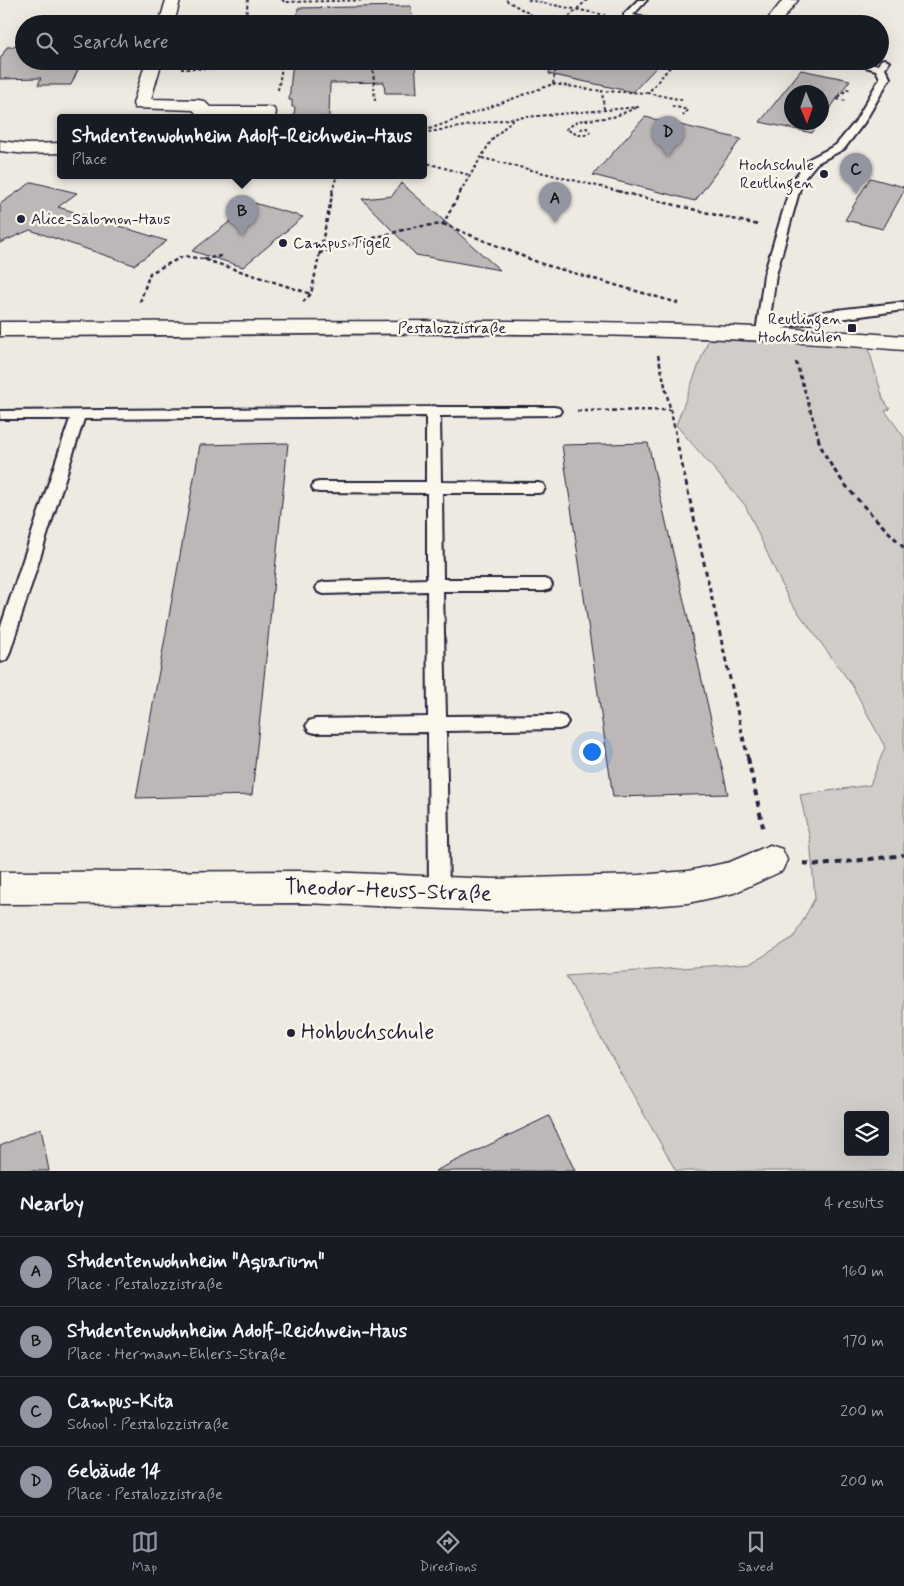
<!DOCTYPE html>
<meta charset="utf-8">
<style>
body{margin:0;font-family:Mynerve,sans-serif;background:#20242c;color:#f1f3f6}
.controls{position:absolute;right:15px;bottom:15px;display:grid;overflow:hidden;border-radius:5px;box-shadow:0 5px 20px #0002}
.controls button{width:45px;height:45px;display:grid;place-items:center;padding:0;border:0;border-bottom:1px solid #363941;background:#171b24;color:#f1f3f6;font:25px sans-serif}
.compass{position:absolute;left:784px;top:85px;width:45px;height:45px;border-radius:50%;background:#171b24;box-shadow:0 5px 20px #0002;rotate:178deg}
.you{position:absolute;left:591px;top:751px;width:18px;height:18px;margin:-12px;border:4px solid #fff;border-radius:50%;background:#1a73e8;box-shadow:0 0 0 8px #1a73e833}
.badge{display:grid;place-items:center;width:32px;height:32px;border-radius:50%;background:#9495a2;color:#111;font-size:16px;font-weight:700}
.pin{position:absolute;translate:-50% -41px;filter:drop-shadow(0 1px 2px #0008)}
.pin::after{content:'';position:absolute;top:26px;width:18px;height:15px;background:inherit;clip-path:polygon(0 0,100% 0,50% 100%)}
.popup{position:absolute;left:57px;top:114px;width:370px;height:65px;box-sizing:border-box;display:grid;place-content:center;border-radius:5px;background:#171b24;filter:drop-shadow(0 1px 4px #0005);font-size:16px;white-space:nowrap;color:#9ea1a6}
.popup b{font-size:19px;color:#f1f3f6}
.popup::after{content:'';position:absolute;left:50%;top:100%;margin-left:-10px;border:10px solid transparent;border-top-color:#171b24}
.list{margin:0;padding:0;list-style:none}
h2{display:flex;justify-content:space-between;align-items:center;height:65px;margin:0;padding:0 20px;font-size:21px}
h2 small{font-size:16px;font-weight:400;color:#9ea1a6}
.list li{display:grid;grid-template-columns:32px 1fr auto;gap:15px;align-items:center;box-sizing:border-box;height:70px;padding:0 20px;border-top:1px solid #363941}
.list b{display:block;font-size:19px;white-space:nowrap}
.list p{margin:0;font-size:16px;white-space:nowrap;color:#9ea1a6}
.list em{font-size:16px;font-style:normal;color:#9ea1a6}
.icon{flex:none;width:28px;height:28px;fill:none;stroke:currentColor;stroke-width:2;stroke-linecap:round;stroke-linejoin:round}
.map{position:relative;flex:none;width:904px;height:1171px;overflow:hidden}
.search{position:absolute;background:#171b24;box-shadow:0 5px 20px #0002;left:15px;right:15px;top:15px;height:55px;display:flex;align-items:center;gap:12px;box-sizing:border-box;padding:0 18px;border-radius:28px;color:#9ea1a6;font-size:19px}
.sheet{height:345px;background:#171b24}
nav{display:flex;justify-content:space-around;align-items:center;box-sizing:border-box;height:70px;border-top:1px solid #363941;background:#171b24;font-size:14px;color:#9ea1a6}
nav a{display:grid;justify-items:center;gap:2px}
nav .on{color:#9495a2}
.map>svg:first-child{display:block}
.green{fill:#d0cdc9;stroke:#797882;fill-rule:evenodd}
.building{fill:#bcb8b8;stroke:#22223b}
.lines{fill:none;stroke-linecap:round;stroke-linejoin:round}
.lane-casing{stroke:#22223b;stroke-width:4}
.street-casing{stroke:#22223b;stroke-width:3}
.path-far3{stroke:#22223b;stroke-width:2;stroke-dasharray:3 2.5;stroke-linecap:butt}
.path-far2{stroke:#22223b;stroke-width:2.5;stroke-dasharray:4 3;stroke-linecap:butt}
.path-far1{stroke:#22223b;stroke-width:3;stroke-dasharray:5 4;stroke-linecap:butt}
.path{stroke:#22223b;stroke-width:4;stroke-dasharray:6 5;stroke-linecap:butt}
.lane{fill:#fbf7ec;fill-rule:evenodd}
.street{fill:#fbf7ec;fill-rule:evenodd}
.poi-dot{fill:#22223b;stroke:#fbf7ec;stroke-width:2}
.labels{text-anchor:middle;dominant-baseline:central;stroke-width:5;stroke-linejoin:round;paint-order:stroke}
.far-poi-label{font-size:16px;fill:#22223b;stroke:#fbf7ec;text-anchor:end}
.far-street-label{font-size:16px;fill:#22223b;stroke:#fbf7ec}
.near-street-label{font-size:22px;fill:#22223b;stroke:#fbf7ec}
.near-poi-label{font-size:22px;fill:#22223b;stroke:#fbf7ec;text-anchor:start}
</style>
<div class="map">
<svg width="904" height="1171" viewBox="0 0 904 1171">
<rect width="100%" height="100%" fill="#eeeae2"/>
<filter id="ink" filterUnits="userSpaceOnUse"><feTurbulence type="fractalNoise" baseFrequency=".02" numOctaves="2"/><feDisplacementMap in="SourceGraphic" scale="10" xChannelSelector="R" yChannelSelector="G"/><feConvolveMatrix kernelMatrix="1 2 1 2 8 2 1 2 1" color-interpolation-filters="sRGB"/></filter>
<g filter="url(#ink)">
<path class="green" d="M712,330L866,339L883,399L890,409L885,411L904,437V1171H676L566,976L752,963L794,937L815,898L810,839L800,795L870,785L885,747L852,685L789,600L745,505L676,425ZM848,1115H885V1152H848Z"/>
<g class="building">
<path d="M411,6L412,24H297L298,8Z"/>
<path d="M15,45H24V61H82L71,85H38L41,78L0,79V59L7,47H14Z"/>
<path d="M293,61H415L417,93H385L384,82L330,83L329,117H294L295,107H292V100H289Z"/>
<path d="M550,61H662L633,92L549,74Z"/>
<path d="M801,70L850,80L822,120V92H792V122H820L812,133L760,122Z"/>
<path d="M645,117L680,125L741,139L695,201L593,175Z"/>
<path d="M870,178L904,187V191L883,229L845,220Z"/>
<path d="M32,182L77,193L58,207L167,241L134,265L30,230L0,243V204Z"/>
<path d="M401,183L500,270L416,255L362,199L392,196Z"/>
<path d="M254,203L303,217L243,267L192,251Z"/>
<path d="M288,443L252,795L136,798L200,445Z"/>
<path d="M648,443L696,654L728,794L613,797L562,445Z"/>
<path d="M549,1116L575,1171H435Z"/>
<path d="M41,1128L49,1171H0V1146Z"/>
</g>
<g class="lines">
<defs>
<g id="lane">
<path d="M638,0H647L633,15L669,24H651L624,18V14Z"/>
<path d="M884,59L889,62L885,68L890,78L864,123L844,149L817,163L802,181L776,275L769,325C807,310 863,308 904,302V310L789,326L762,337L757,336L756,333L764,275L792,181L809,159L836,145L855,122L880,78L876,70L845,61H863L878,65L881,60Z"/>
<path d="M433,406L438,407H554L559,408L561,411L559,414L554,415L440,416L441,482L538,483L543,484L545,488L543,492L538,493H442L443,579H544L550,581L552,585L550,589L544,591H443L446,716L559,715L565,717L568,722L565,727L559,729L446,731L449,892L446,899L439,901L432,899L429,892L428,732L315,733L309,731L306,726L309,721L315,719L428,717L427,591L324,594L318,592L316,588L318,584L324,582L427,579V493L319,492L314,491L312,487L314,483L319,482H426V416L84,419L9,655L6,660L0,662V629L70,419H0V411L428,407Z"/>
</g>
<g id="street">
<path d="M166,0H180L174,24H159Z"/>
<path d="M783,0H798L779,24H764Z"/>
<path d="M146,61H162L151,99L198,100L204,101L210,107H267L273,108L276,112L275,117H195L196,113L193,110L135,108L133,104Z"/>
<path d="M0,141L26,144L61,143V153L26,154L0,151Z"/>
<path d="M475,321C619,321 761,325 904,336V350C603,325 301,336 0,336V322Z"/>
<path d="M770,845L782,849L787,860L782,871L734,893L688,903L639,907L494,911L304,903L0,904V872L304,871L494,879L639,875L688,871L730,862Z"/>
</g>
</defs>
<use href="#lane" class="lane-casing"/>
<use href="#street" class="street-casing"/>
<g class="path-far3">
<path d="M282,0L285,2L379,0"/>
<path d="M506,0L547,24"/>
<path d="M528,0L605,15"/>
<path d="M245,24L248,0"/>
<path d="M561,24L587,0"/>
<path d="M239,61L238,68L282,67L278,90"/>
<path d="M373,65L375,103"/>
<path d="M659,65L670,67L676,61"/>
<path d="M282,67L461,63"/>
<path d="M670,67L648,93L682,100"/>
<path d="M181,69L238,68"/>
<path d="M553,84L602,91"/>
<path d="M839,97L847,89L850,90"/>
<path d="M837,99L846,101"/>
<path d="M672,106L688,110L683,116"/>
<path d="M604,109L602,91L648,93"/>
<path d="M580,129L587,128L590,132L587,135H578L566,129L578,121L613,117L636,108"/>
<path d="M424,131L553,84L557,61"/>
<path d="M423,133L514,118L639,107"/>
<path d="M482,158L622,192"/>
<path d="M423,162L469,175"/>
<path d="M332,192L337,175"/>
<path d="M460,192L491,141L514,118"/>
</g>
<g class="path-far2">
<path d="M617,191L758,225"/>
<path d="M443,224L542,264L678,303"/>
<path d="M319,253L414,227L443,224L461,191"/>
<path d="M221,256L203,259L311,294"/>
<path d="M140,302L150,273L184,256L203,259"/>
<path d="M303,302L311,294L333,191"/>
<path d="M658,355L677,439"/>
<path d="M796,362L819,439"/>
<path d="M577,411L671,410"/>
</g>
<g class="path-far1">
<path d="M676,438L748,759"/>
<path d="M818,438C830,477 876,518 904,548"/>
</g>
<g class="path">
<path d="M748,758L763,827"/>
<path d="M803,863L820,865L904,855"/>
</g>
<use href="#lane" class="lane"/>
<use href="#street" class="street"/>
</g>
</g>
<g class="poi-dot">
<circle cx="824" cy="174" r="5"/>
<circle cx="21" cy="219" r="5"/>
<circle cx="283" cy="243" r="5"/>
<rect x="847" y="323" width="10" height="10" rx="2.5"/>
<circle cx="291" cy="1033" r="5"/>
</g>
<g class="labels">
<g class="far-poi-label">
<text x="814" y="165">Hochschule<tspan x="814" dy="18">Reutlingen</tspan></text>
<text x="31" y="219" text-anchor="start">Alice-Salomon-Haus</text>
<text x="293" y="243" text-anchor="start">Campus TigeR</text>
<text x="842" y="319">Reutlingen<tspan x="842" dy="18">Hochschulen</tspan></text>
</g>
<g class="far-street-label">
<text x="452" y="328">Pestalozzistraße</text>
</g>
<g class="near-street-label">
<text transform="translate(388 891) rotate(2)">Theodor-Heuss-Straße</text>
</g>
<g class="near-poi-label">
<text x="301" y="1033">Hohbuchschule</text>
</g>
</g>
</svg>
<div class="controls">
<button><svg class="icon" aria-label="layers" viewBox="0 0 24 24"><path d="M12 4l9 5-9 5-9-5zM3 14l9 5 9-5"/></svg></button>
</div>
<svg class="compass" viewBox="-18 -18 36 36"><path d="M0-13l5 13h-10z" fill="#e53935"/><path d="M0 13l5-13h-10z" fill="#9ea1a6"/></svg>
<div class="you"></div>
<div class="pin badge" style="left:555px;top:223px">A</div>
<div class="pin badge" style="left:242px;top:236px">B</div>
<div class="popup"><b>Studentenwohnheim Adolf-Reichwein-Haus</b>Place</div>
<div class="pin badge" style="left:856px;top:194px">C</div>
<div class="pin badge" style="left:668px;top:157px">D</div>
<div class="search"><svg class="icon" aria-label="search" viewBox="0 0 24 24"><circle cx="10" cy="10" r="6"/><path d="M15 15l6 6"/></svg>Search here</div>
</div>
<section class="sheet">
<h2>Nearby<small>4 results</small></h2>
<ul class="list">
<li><span class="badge">A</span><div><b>Studentenwohnheim &quot;Aquarium&quot;</b><p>Place · Pestalozzistraße</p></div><em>160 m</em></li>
<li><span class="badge">B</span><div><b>Studentenwohnheim Adolf-Reichwein-Haus</b><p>Place · Hermann-Ehlers-Straße</p></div><em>170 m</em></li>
<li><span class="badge">C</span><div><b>Campus-Kita</b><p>School · Pestalozzistraße</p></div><em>200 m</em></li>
<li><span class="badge">D</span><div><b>Gebäude 14</b><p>Place · Pestalozzistraße</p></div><em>200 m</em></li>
</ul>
</section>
<nav>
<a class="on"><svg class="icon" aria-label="map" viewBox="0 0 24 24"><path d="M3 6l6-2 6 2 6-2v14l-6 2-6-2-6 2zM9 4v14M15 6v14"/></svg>Map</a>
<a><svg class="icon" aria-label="directions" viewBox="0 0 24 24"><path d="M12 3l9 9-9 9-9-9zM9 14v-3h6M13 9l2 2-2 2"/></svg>Directions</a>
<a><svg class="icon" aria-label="saved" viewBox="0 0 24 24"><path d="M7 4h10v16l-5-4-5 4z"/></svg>Saved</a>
</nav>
